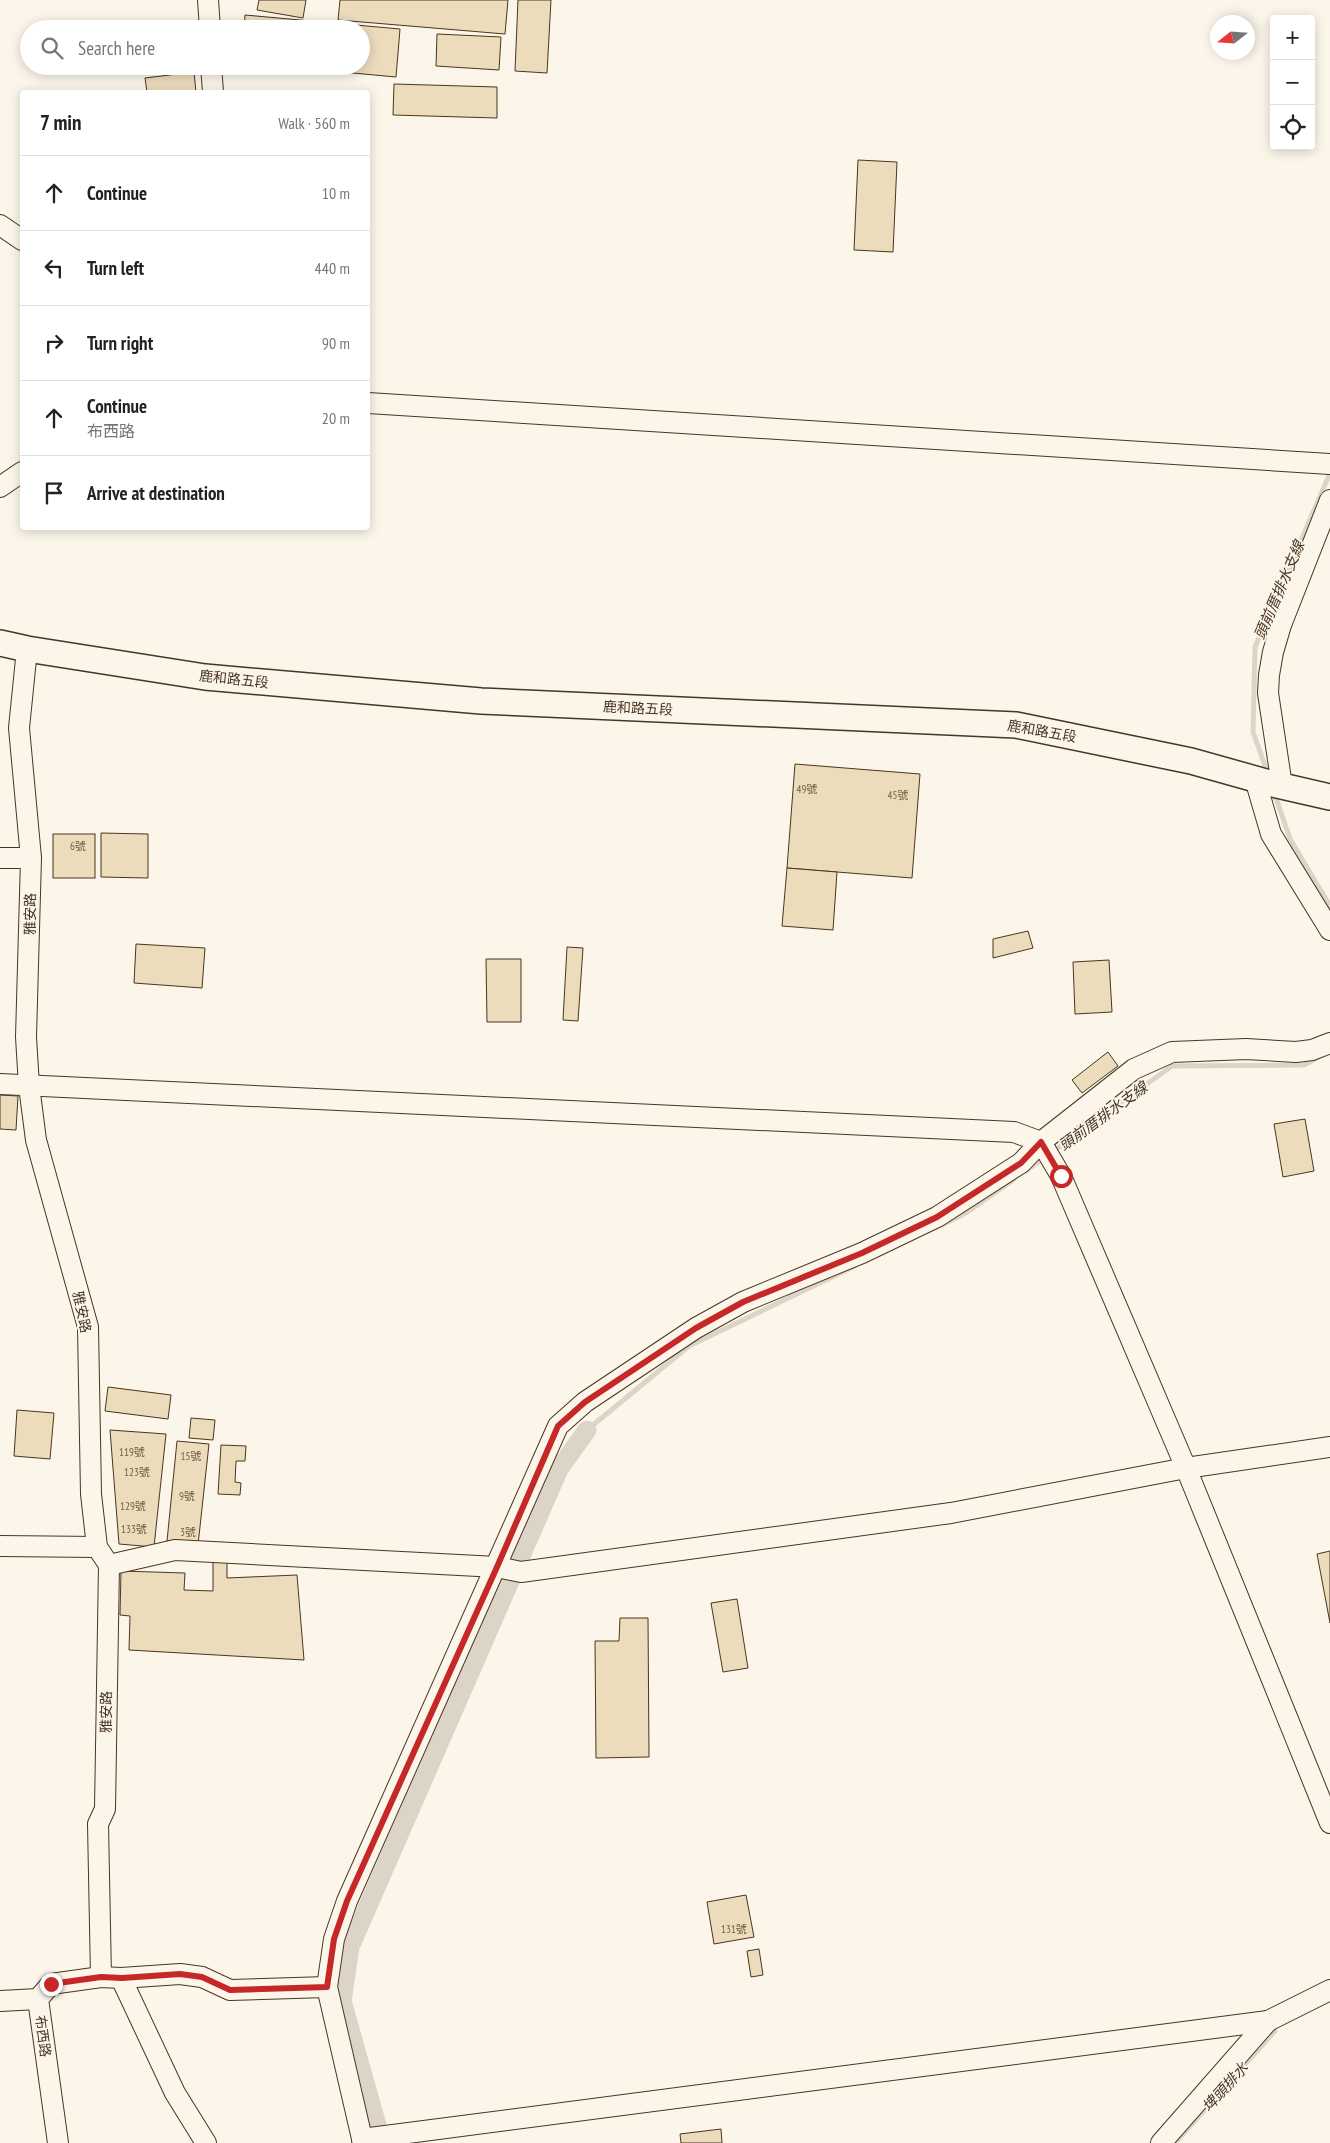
<!DOCTYPE html>
<meta charset="utf-8">
<style>
body{margin:0;font-family:"PT Sans Narrow","Noto Sans TC",sans-serif;background:#f6f6f6;color:#222}
.controls{position:absolute;right:15px;top:15px;display:grid;overflow:hidden;border-radius:5px;box-shadow:0 2px 12px #0003}
.controls button{width:45px;height:45px;display:grid;place-items:center;padding:0;border:0;border-bottom:1px solid #e0e0e0;background:#fff;color:#222;font:25px sans-serif}
.compass{position:absolute;left:1210px;top:15px;width:45px;height:45px;border-radius:50%;background:#fff;box-shadow:0 2px 12px #0003;rotate:253deg}
.stop{position:absolute;width:15px;height:15px;margin:-11px;border:4px solid #c62828;border-radius:50%;background:#fff}
.stop.end{background:#c62828;border-color:#fff;box-shadow:0 1px 5px #0008}
.list{margin:0;padding:0;list-style:none}
h2{display:flex;justify-content:space-between;align-items:center;height:65px;margin:0;padding:0 20px;font-size:21px}
h2 small{font-size:16px;font-weight:400;color:#767676}
.list li{display:grid;grid-template-columns:32px 1fr auto;gap:15px;align-items:center;box-sizing:border-box;height:75px;padding:0 20px;border-top:1px solid #e0e0e0}
.list b{display:block;font-size:19px;white-space:nowrap}
.list p{margin:0;font-size:16px;white-space:nowrap;color:#767676}
.list em{font-size:16px;font-style:normal;color:#767676}
.icon{flex:none;width:28px;height:28px;fill:none;stroke:currentColor;stroke-width:2;stroke-linecap:round;stroke-linejoin:round}
.map{position:relative;flex:none;width:1330px;height:2143px;overflow:hidden}
.search{position:absolute;background:#fff;box-shadow:0 2px 12px #0003;left:20px;top:20px;width:350px;height:55px;display:flex;align-items:center;gap:12px;box-sizing:border-box;padding:0 18px;border-radius:28px;color:#767676;font-size:19px}
.panel{position:absolute;background:#fff;box-shadow:0 2px 12px #0003;left:20px;top:90px;width:350px;height:440px;border-radius:5px}
.map>svg:first-child{display:block}
.lines{fill:none;stroke-linecap:round;stroke-linejoin:round}
.stream{stroke:#dcd4c6;stroke-width:5}
.canal{stroke:#dcd4c6;stroke-width:19}
.building{fill:#ecdcbc;stroke:#4a3520}
.minor-casing{stroke:#4a3520;stroke-width:22}
.major-casing{stroke:#4a3520;stroke-width:28}
.minor{stroke:#fbf6e9;stroke-width:20}
.major{stroke:#fbf6e9;stroke-width:25}
.route{stroke:#c62828;stroke-width:6}
.labels{text-anchor:middle;dominant-baseline:central;stroke-width:4;stroke-linejoin:round;paint-order:stroke}
.number-label{font-size:11px;fill:#725f47}
.street-label{font-size:14px;fill:#4a3520;stroke:#fbf6e9}
.water-label{font-size:15px;font-style:italic;fill:#4a3520;stroke:#fbf6e9}
</style>
<div class="map">
<svg width="1330" height="2143" viewBox="0 0 1330 2143">
<rect width="100%" height="100%" fill="#fbf6e9"/>
<g class="lines">
<g class="stream">
<path d="M1268,774L1253,732L1255,647L1330,473"/>
<path d="M1274,792L1290,839L1330,906"/>
<path d="M1052,1152L1172,1066L1304,1065L1319,1057"/>
<path d="M1026,1171L1045,1157"/>
<path d="M942,1225L966,1213L1013,1180"/>
<path d="M587,1430L689,1346L855,1266"/>
<path d="M1175,2143L1275,2031"/>
</g>
<path class="canal" d="M382,2143L342,2001L350,1947L559,1469L587,1430"/>
</g>
<g class="building">
<path d="M259,0H306L303,18L257,10Z"/>
<path d="M340,0H508L505,34L338,20Z"/>
<path d="M518,0H551L547,73L515,71Z"/>
<path d="M245,15L400,29L396,77L342,72L343,66H361V29H244Z"/>
<path d="M437,34L501,37L499,70L436,66Z"/>
<path d="M194,72L196,92H147L145,78Z"/>
<path d="M394,84L497,87V118L393,115Z"/>
<path d="M858,160L897,162L893,252L854,250Z"/>
<path d="M795,764L920,774L912,878L787,868Z"/>
<path d="M101,833L148,834V878L101,877Z"/>
<rect x="53" y="834" width="42" height="44"/>
<path d="M787,868L837,872L833,930L782,926Z"/>
<path d="M1028,931L1033,948L993,958V939Z"/>
<path d="M136,944L205,948L202,988L134,983Z"/>
<path d="M567,947L583,948L578,1021L563,1020Z"/>
<path d="M486,959H521V1022H487Z"/>
<path d="M1109,960L1112,1012L1075,1014L1073,962Z"/>
<path d="M1108,1052L1118,1066L1082,1093L1072,1080Z"/>
<path d="M0,1095L18,1096L16,1130L0,1129Z"/>
<path d="M1305,1119L1314,1171L1283,1177L1274,1124Z"/>
<path d="M108,1387L171,1395L168,1419L105,1411Z"/>
<path d="M17,1410L54,1413L50,1459L14,1456Z"/>
<path d="M191,1418L215,1420L213,1440L189,1438Z"/>
<path d="M110,1430L166,1434L154,1547L119,1544Z"/>
<path d="M177,1441L209,1444L198,1545L167,1541Z"/>
<path d="M221,1445L246,1446L245,1461H236L235,1482L241,1483L240,1495L218,1494Z"/>
<path d="M1330,1551V1623L1317,1554Z"/>
<path d="M213,1561L227,1562V1578L297,1575L304,1660L129,1650L130,1616L120,1615L121,1571L185,1573L184,1590L213,1591Z"/>
<path d="M737,1599L748,1668L723,1672L711,1603Z"/>
<path d="M620,1618H648L649,1757L596,1758L595,1641H619Z"/>
<path d="M746,1895L754,1937L714,1944L707,1902Z"/>
<path d="M759,1949L763,1975L751,1977L747,1951Z"/>
<path d="M721,2129L722,2143H681L680,2134Z"/>
</g>
<g class="lines">
<defs>
<g id="minor">
<path d="M208,0L210,29"/>
<path d="M211,66L213,92"/>
<path d="M0,225L22,240"/>
<path d="M368,403L1330,464"/>
<path d="M0,487L22,472"/>
<path d="M27,649L19,728L31,858L26,1037L29,1086L36,1140L88,1327L91,1494L97,1547L109,1565L105,1809L98,1824L101,1977"/>
<path d="M1255,779L1271,834L1330,930"/>
<path d="M1282,786L1268,693L1269,675L1273,652L1281,625L1330,500"/>
<path d="M0,858H31"/>
<path d="M0,1084L1014,1132L1041,1142L1061,1176L1186,1468L1330,1823"/>
<path d="M0,1546L97,1547"/>
<path d="M109,1565L175,1550L497,1567L521,1572L951,1513L1186,1468L1330,1447"/>
<path d="M121,1978L175,2093L206,2143"/>
<path d="M0,2001L38,1999"/>
<path d="M362,2139L1268,2021L1330,1990"/>
<path d="M58,2143L38,1999L51,1984L101,1977L121,1978L180,1974L202,1977L230,1990L327,1987"/>
<path d="M363,2143L327,1987L334,1939L347,1901L558,1426L585,1402L696,1328L743,1302L862,1253L937,1217L1021,1163L1041,1142L1134,1069L1172,1052L1246,1049L1296,1052L1312,1050L1330,1043"/>
<path d="M1161,2143L1268,2021"/>
</g>
<path id="major" d="M0,643L27,649L205,677L481,701L1016,725L1191,761L1273,784L1330,797"/>
</defs>
<use href="#minor" class="minor-casing"/>
<use href="#major" class="major-casing"/>
<use href="#minor" class="minor"/>
<use href="#major" class="major"/>
</g>
<g class="lines">
<path class="route" d="M51,1984L101,1977L122,1978L180,1974L202,1977L230,1990L327,1987L334,1939L347,1901L497,1567L558,1426L585,1402L696,1328L743,1302L862,1253L937,1217L1021,1163L1041,1142L1061,1176"/>
</g>
<g class="labels">
<g class="number-label">
<text x="807" y="789">49號</text>
<text x="898" y="795">45號</text>
<text x="78" y="846">6號</text>
<text x="132" y="1452">119號</text>
<text x="191" y="1456">15號</text>
<text x="137" y="1472">123號</text>
<text x="187" y="1496">9號</text>
<text x="133" y="1506">129號</text>
<text x="134" y="1529">133號</text>
<text x="188" y="1532">3號</text>
<text x="734" y="1929">131號</text>
</g>
<g class="street-label">
<text transform="translate(234 679) rotate(6)">鹿和路五段</text>
<text transform="translate(638 708) rotate(3)">鹿和路五段</text>
<text transform="translate(1042 731) rotate(10)">鹿和路五段</text>
<text transform="translate(30 914) rotate(-89)">雅安路</text>
<text transform="translate(82 1312) rotate(78)">雅安路</text>
<text transform="translate(106 1712) rotate(-89)">雅安路</text>
<text transform="translate(43 2036) rotate(82)">布西路</text>
</g>
<g class="water-label">
<text transform="translate(1279 590) rotate(-67)">頭前厝排水支線</text>
<text transform="translate(1103 1116) rotate(-36)">頭前厝排水支線</text>
<text transform="translate(1225 2087) rotate(-48)">埤頭排水</text>
</g>
</g>
</svg>
<div class="controls">
<button>+</button>
<button>−</button>
<button><svg class="icon" aria-label="locate" viewBox="0 0 24 24"><circle cx="12" cy="12" r="6"/><path d="M12 2v4M12 18v4M2 12h4M18 12h4"/></svg></button>
</div>
<svg class="compass" viewBox="-18 -18 36 36"><path d="M0-13l5 13h-10z" fill="#e53935"/><path d="M0 13l5-13h-10z" fill="#767676"/></svg>
<div class="stop" style="left:1061px;top:1176px"></div>
<div class="stop end" style="left:51px;top:1984px"></div>
<div class="search"><svg class="icon" aria-label="search" viewBox="0 0 24 24"><circle cx="10" cy="10" r="6"/><path d="M15 15l6 6"/></svg>Search here</div>
<section class="panel">
<h2>7 min<small>Walk · 560 m</small></h2>
<ul class="list">
<li><svg class="icon" aria-label="ahead" viewBox="0 0 24 24"><path d="M12 20V5M6 11l6-6 6 6"/></svg><div><b>Continue</b></div><em>10 m</em></li>
<li><svg class="icon" aria-label="left" viewBox="0 0 24 24"><path d="M17 20v-9H6M10 6l-5 5 5 5"/></svg><div><b>Turn left</b></div><em>440 m</em></li>
<li><svg class="icon" aria-label="right" viewBox="0 0 24 24"><path d="M7 20v-9h11M14 6l5 5-5 5"/></svg><div><b>Turn right</b></div><em>90 m</em></li>
<li><svg class="icon" aria-label="ahead" viewBox="0 0 24 24"><path d="M12 20V5M6 11l6-6 6 6"/></svg><div><b>Continue</b><p>布西路</p></div><em>20 m</em></li>
<li><svg class="icon" aria-label="arrive" viewBox="0 0 24 24"><path d="M6 21V4h12l-3 4 3 4H6"/></svg><div><b>Arrive at destination</b></div></li>
</ul>
</section>
</div>
